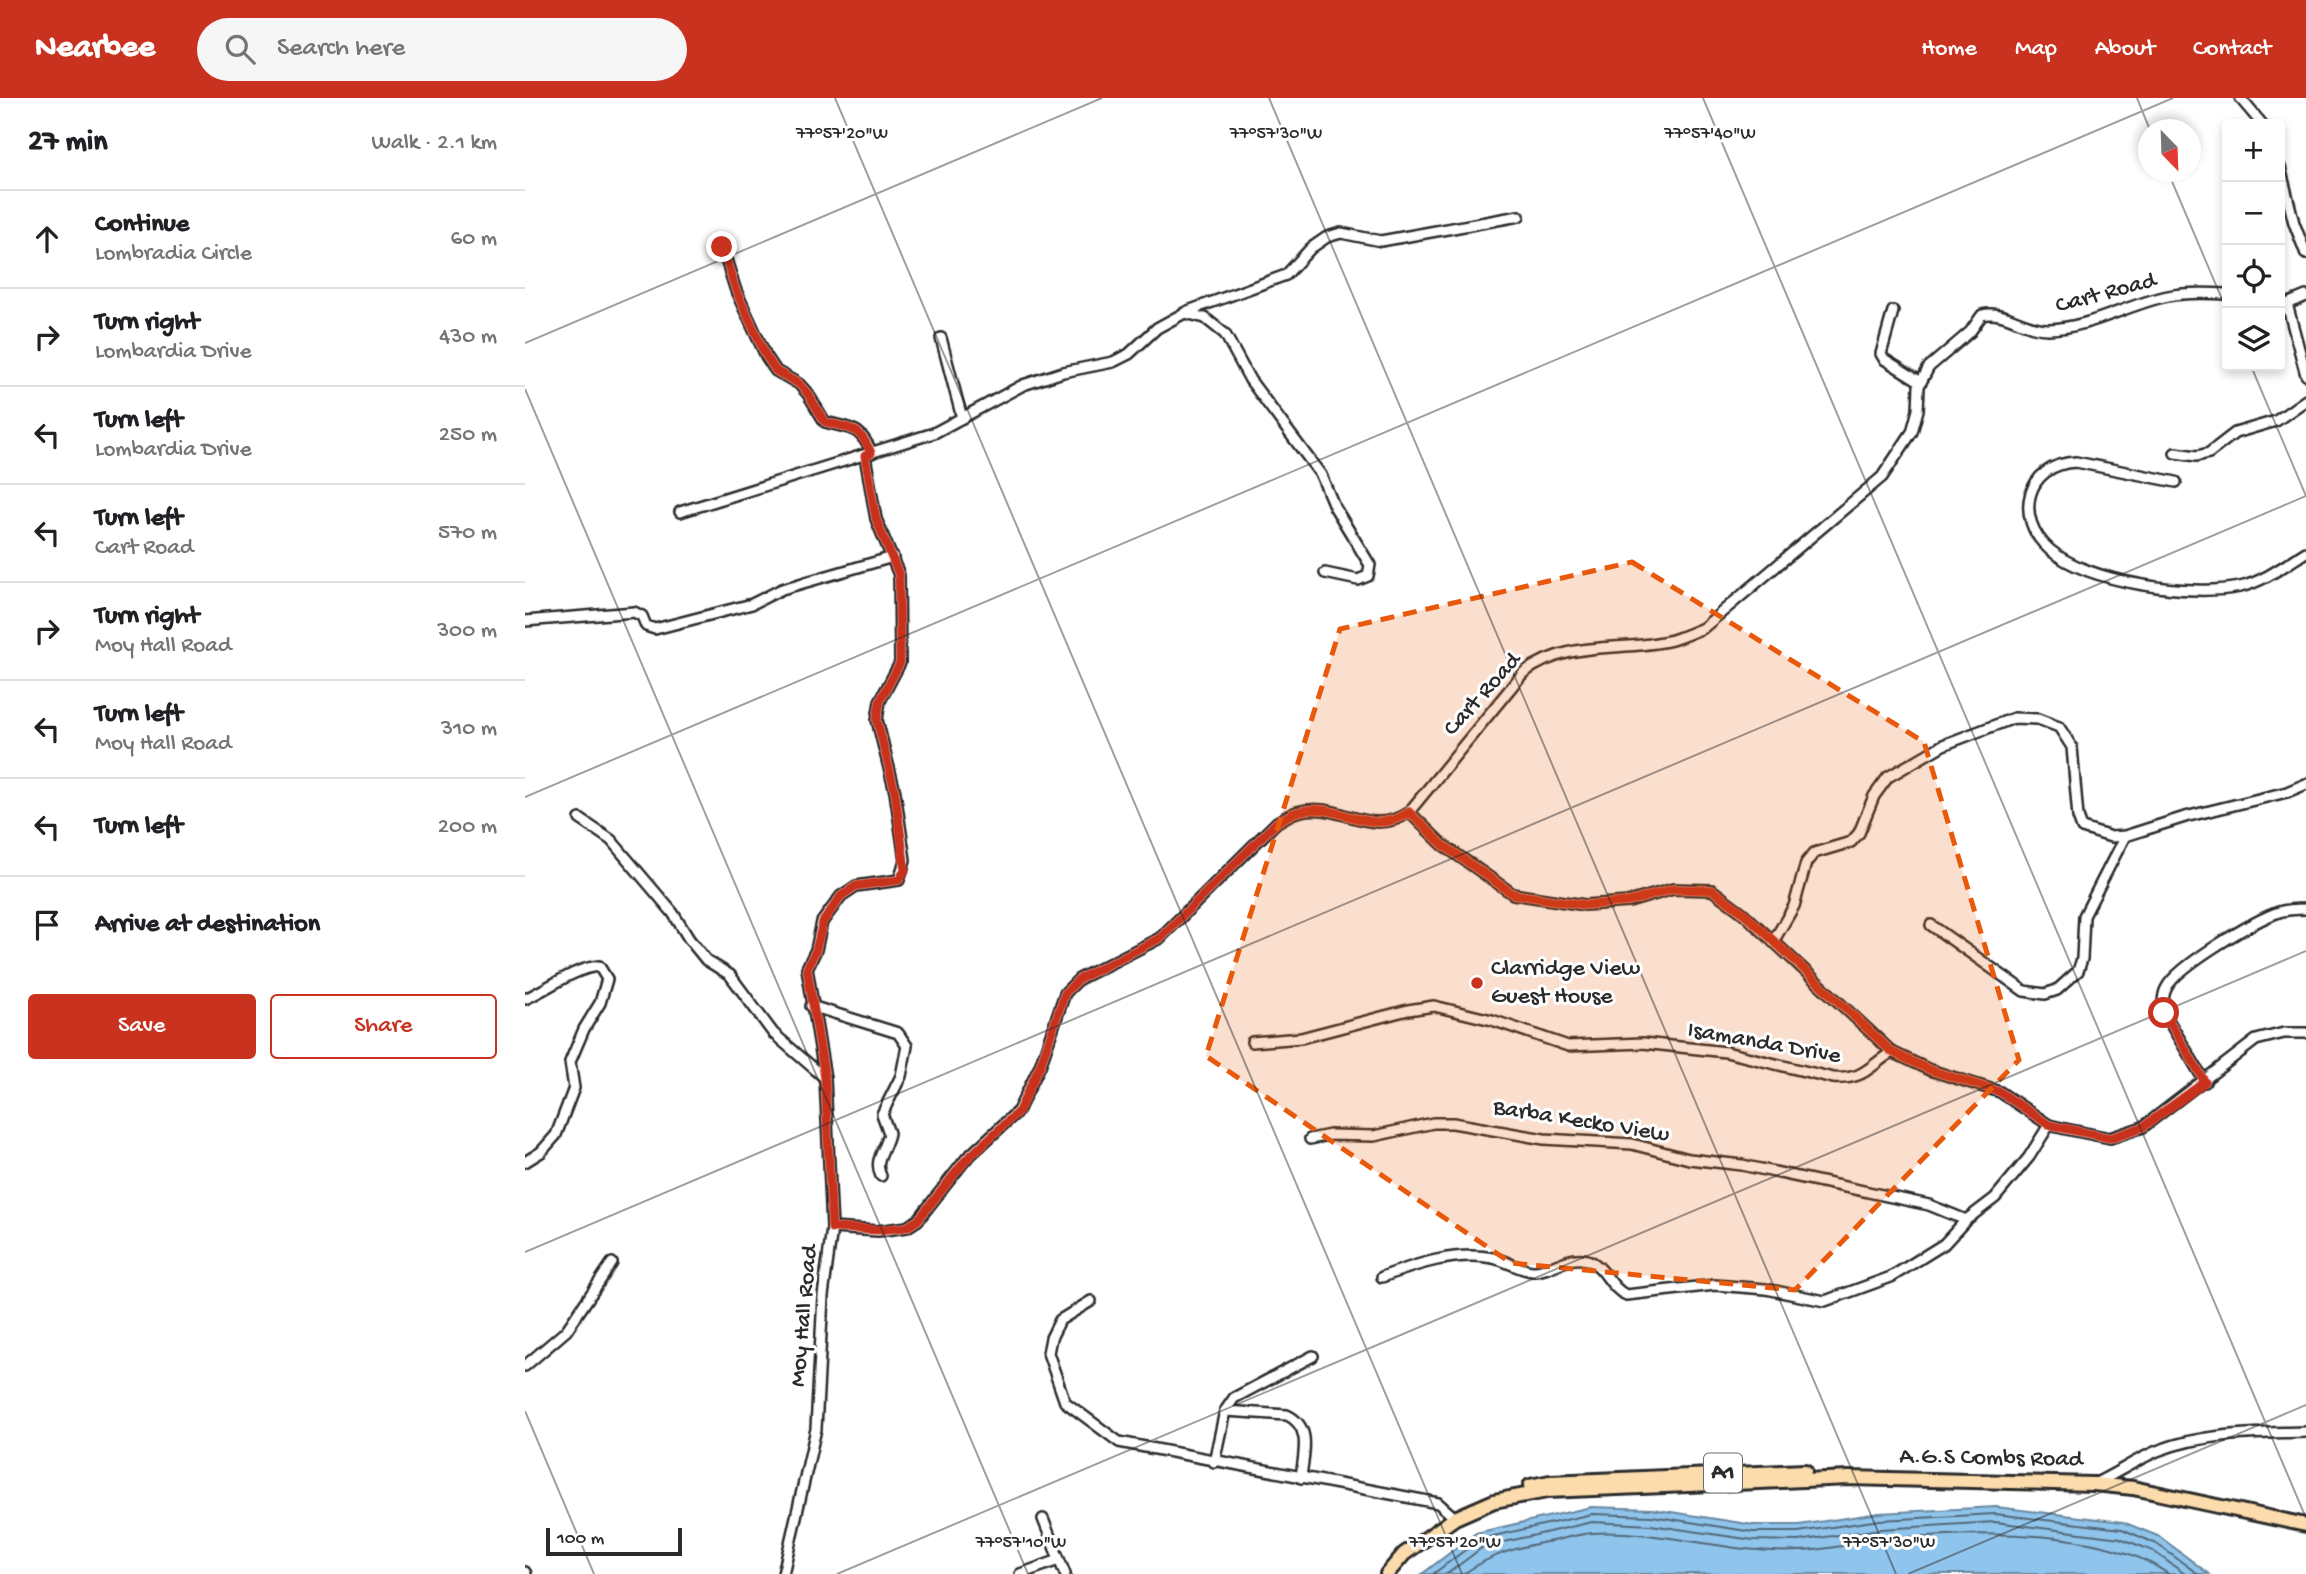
<!DOCTYPE html>
<meta charset="utf-8">
<style>
body{margin:0;font-family:"Gochi Hand",sans-serif;background:#f6f6f6;color:#202124}
.controls{position:absolute;right:21px;top:21px;display:grid;overflow:hidden;border-radius:7px;box-shadow:0 4px 10px #0003}
.controls button{width:63px;height:63px;display:grid;place-items:center;padding:0;border:0;border-bottom:2px solid #e0e0e0;background:#fff;color:#202124;font:35px sans-serif}
.compass{position:absolute;left:1613px;top:21px;width:63px;height:63px;border-radius:50%;background:#fff;box-shadow:0 4px 10px #0003;rotate:157deg}
.scale{position:absolute;left:21px;bottom:18px;width:136px;box-sizing:border-box;padding-left:7px;border:4px solid #2b2b2b;border-top:0;font-size:19px;line-height:24px;white-space:nowrap;color:#2b2b2b;-webkit-text-stroke:5px #fff;paint-order:stroke}
.stop{position:absolute;width:21px;height:21px;margin:-16px;border:5px solid #c8321e;border-radius:50%;background:#fff}
.stop.end{background:#c8321e;border-color:#fff;box-shadow:0 2px 7px #0008}
.list{margin:0;padding:0;list-style:none}
h2{display:flex;justify-content:space-between;align-items:center;height:91px;margin:0;padding:0 28px;font-size:30px}
h2 small{font-size:23px;font-weight:400;color:#757577}
.list li{display:grid;grid-template-columns:46px 1fr auto;gap:21px;align-items:center;box-sizing:border-box;height:98px;padding:0 28px;border-top:2px solid #e0e0e0}
.list b{display:block;font-size:26px;white-space:nowrap}
.list p{margin:0;font-size:23px;white-space:nowrap;color:#757577}
.list em{font-size:23px;font-style:normal;color:#757577}
.actions{display:flex;gap:14px;padding:21px 28px}
.actions a{flex:1;padding:16px 0;border:2px solid #c8321e;border-radius:7px;text-align:center;font-size:24px;color:#c8321e}
.actions .main{background:#c8321e;color:#fff}
.icon{flex:none;width:38px;height:38px;fill:none;stroke:currentColor;stroke-width:2;stroke-linecap:round;stroke-linejoin:round}
.map{position:relative;flex:none;width:1781px;height:1476px;overflow:hidden}
header{display:flex;align-items:center;gap:42px;box-sizing:border-box;height:98px;padding:0 35px;background:#c8321e;color:#fff}
header strong{font-size:33px}
nav{display:flex;gap:38px;margin-inline-start:auto;font-size:24px}
.search{width:490px;height:63px;background:#f6f6f6;display:flex;align-items:center;gap:18px;box-sizing:border-box;padding:0 24px;border-radius:38px;color:#757577;font-size:26px}
main{display:flex}
aside{flex:1;background:#fff}
.map>svg:first-child{display:block}
.water{fill:#8fc4ec;stroke:#67879f;stroke-width:2}
.lines{fill:none;stroke-linecap:round;stroke-linejoin:round}
.shore{stroke:#536878;stroke-width:2}
.minor-casing{stroke:#2b2b2b;stroke-width:14}
.major-casing{stroke:#2b2b2b;stroke-width:18}
.minor{stroke:#fff;stroke-width:9}
.major{stroke:#fcdcac;stroke-width:12}
.route{stroke:#c8321e;stroke-width:9}
.marked{fill:#e8590c;fill-opacity:0.2;stroke:#e8590c;stroke-width:5;stroke-dasharray:14 9;stroke-linejoin:round}
.ticks{fill:none;stroke:#2b2b2b;stroke-width:2;stroke-opacity:0.45}
.poi-dot{fill:#c8321e;stroke:#fff;stroke-width:2.5}
.labels{text-anchor:middle;dominant-baseline:central;stroke-width:6;stroke-linejoin:round;paint-order:stroke}
.shield{fill:#fff;stroke:#6b6b6b;stroke-width:2}
.shield-label{font-size:23px;font-weight:bold;fill:#2b2b2b}
.street-label{font-size:24px;fill:#2b2b2b;stroke:#fff}
.poi-label{font-size:24px;fill:#2b2b2b;stroke:#fff;text-anchor:start}
.ticks-label{font-size:18px;text-anchor:middle;fill:#2b2b2b;stroke:#fff;stroke-width:6;stroke-linejoin:round;paint-order:stroke}
</style>
<header>
<strong>Nearbee</strong>
<div class="search"><svg class="icon" aria-label="search" viewBox="0 0 24 24"><circle cx="10" cy="10" r="6"/><path d="M15 15l6 6"/></svg>Search here</div>
<nav><a>Home</a><a>Map</a><a>About</a><a>Contact</a></nav>
</header>
<main>
<aside>
<h2>27 min<small>Walk · 2.1 km</small></h2>
<ul class="list">
<li><svg class="icon" aria-label="ahead" viewBox="0 0 24 24"><path d="M12 20V5M6 11l6-6 6 6"/></svg><div><b>Continue</b><p>Lombradia Circle</p></div><em>60 m</em></li>
<li><svg class="icon" aria-label="right" viewBox="0 0 24 24"><path d="M7 20v-9h11M14 6l5 5-5 5"/></svg><div><b>Turn right</b><p>Lombardia Drive</p></div><em>430 m</em></li>
<li><svg class="icon" aria-label="left" viewBox="0 0 24 24"><path d="M17 20v-9H6M10 6l-5 5 5 5"/></svg><div><b>Turn left</b><p>Lombardia Drive</p></div><em>250 m</em></li>
<li><svg class="icon" aria-label="left" viewBox="0 0 24 24"><path d="M17 20v-9H6M10 6l-5 5 5 5"/></svg><div><b>Turn left</b><p>Cart Road</p></div><em>570 m</em></li>
<li><svg class="icon" aria-label="right" viewBox="0 0 24 24"><path d="M7 20v-9h11M14 6l5 5-5 5"/></svg><div><b>Turn right</b><p>Moy Hall Road</p></div><em>300 m</em></li>
<li><svg class="icon" aria-label="left" viewBox="0 0 24 24"><path d="M17 20v-9H6M10 6l-5 5 5 5"/></svg><div><b>Turn left</b><p>Moy Hall Road</p></div><em>310 m</em></li>
<li><svg class="icon" aria-label="left" viewBox="0 0 24 24"><path d="M17 20v-9H6M10 6l-5 5 5 5"/></svg><div><b>Turn left</b></div><em>200 m</em></li>
<li><svg class="icon" aria-label="arrive" viewBox="0 0 24 24"><path d="M6 21V4h12l-3 4 3 4H6"/></svg><div><b>Arrive at destination</b></div></li>
</ul>
<div class="actions"><a class="main">Save</a><a>Share</a></div>
</aside>
<div class="map">
<svg width="1781" height="1476" viewBox="0 0 1781 1476">
<rect width="100%" height="100%" fill="#fff"/>
<filter id="ink" filterUnits="userSpaceOnUse"><feTurbulence type="fractalNoise" baseFrequency=".0143" numOctaves="2"/><feDisplacementMap in="SourceGraphic" scale="14" xChannelSelector="R" yChannelSelector="G"/><feConvolveMatrix kernelMatrix="1 2 1 2 8 2 1 2 1" color-interpolation-filters="sRGB"/></filter>
<g filter="url(#ink)">
<path class="water" d="M1066,1409L1127,1411L1229,1427H1274L1354,1415L1471,1409L1598,1424L1635,1439L1684,1476H897L951,1435Z"/>
<g class="lines">
<g class="shore">
<path d="M908,1476L955,1441L1067,1416L1127,1418L1228,1434H1273L1355,1422L1470,1416L1597,1431L1632,1446L1673,1476"/>
<path d="M922,1476L958,1449L1067,1424L1126,1427L1228,1442L1273,1443L1356,1431L1470,1424L1595,1440L1628,1453L1660,1476"/>
<path d="M939,1476C964,1457 990,1450 1021,1444C1037,1441 1053,1436 1068,1435C1138,1431 1205,1457 1274,1453C1303,1452 1331,1444 1359,1441C1438,1434 1577,1428 1643,1476"/>
</g>
<defs>
<g id="minor">
<path d="M1715,0L1737,26"/>
<path d="M1755,69L1769,125L1781,156"/>
<path d="M197,149L211,193L241,258L251,273L274,286L283,296L300,324C326,331 334,327 347,355"/>
<path d="M1755,205L1762,206L1781,198"/>
<path d="M1762,206L1781,277"/>
<path d="M1368,213L1356,256L1359,261L1396,284"/>
<path d="M660,215L680,220L700,236L725,282L796,377L809,408L845,467L843,478L833,482L800,475"/>
<path d="M416,240L437,320"/>
<path d="M1650,355L1672,358L1684,355L1710,335L1751,323L1781,302"/>
<path d="M1651,384L1551,364C1501,366 1488,420 1525,452C1564,485 1666,499 1715,489C1738,484 1762,466 1781,454"/>
<path d="M155,414L409,335L498,287L538,274L588,264L604,256L632,230L663,213L761,177L786,150L802,139L816,135L856,143L994,118"/>
<path d="M0,523L109,514L117,518L121,528L130,531L227,506L257,491L368,459"/>
<path d="M884,714L918,747L988,796L1060,807L1104,804L1148,791L1187,792L1218,815L1367,954L1405,972L1475,994L1524,1027L1541,1031L1585,1040L1618,1029L1731,942L1759,935H1781"/>
<path d="M55,721L86,742L148,815L164,841L181,862L205,877L248,935L300,980"/>
<path d="M1406,827L1499,893L1520,896L1532,892L1553,873L1557,861L1559,818L1600,738"/>
<path d="M1248,844L1269,808L1281,765L1289,755L1326,744L1334,735L1349,698L1363,679L1418,647L1489,620L1513,621L1534,629L1547,649L1553,719L1557,730L1586,739L1600,738L1660,719L1762,694L1781,686"/>
<path d="M0,901C25,890 47,871 74,868L82,881L75,905L59,931L45,964L49,990L31,1037L16,1054L0,1064"/>
<path d="M286,908L373,935L382,948L376,978L357,1016L364,1035C361,1052 348,1061 356,1078"/>
<path d="M727,944L776,940L883,912L909,908L967,922L1043,948L1118,945L1201,954L1308,980C1339,982 1343,969 1367,954"/>
<path d="M1680,984L1639,915C1638,906 1637,897 1642,889C1653,868 1730,822 1754,814C1763,811 1772,811 1781,811"/>
<path d="M785,1041L805,1037L849,1038L908,1025H928L1019,1041L1107,1046L1164,1061L1217,1067L1404,1107L1441,1122"/>
<path d="M307,1130L353,1133L382,1129L393,1122L441,1061L493,1013L515,968L540,895L554,881L635,840L752,724C758,721 765,716 772,714C813,701 845,742 884,714L998,575C1047,540 1094,555 1147,542C1157,539 1168,534 1178,530L1357,379L1387,334L1393,312L1394,288L1404,269L1445,234L1457,217C1479,211 1500,232 1524,231C1565,230 1603,206 1643,198C1661,194 1684,195 1702,196"/>
<path d="M857,1179C892,1166 931,1153 968,1160C981,1162 996,1173 1009,1173C1028,1173 1047,1153 1067,1164C1081,1171 1085,1190 1101,1197L1190,1187L1241,1191L1300,1203L1366,1179L1419,1146L1441,1122L1470,1100L1504,1059L1524,1027"/>
<path d="M566,1203L535,1222L526,1240L523,1255L540,1304L594,1344L913,1405L930,1420"/>
<path d="M0,1268L41,1233L87,1165"/>
<path d="M700,1313L762,1317C788,1329 778,1357 776,1380"/>
<path d="M689,1364L700,1313L709,1300L788,1258"/>
<path d="M1569,1386C1590,1376 1611,1362 1632,1353C1678,1335 1732,1335 1781,1334"/>
<path d="M518,1421L540,1476"/>
<path d="M0,1474L1,1476"/>
<path d="M258,1476L291,1331L298,1198L307,1130L300,980L282,870L291,852L297,824L316,798L331,788L374,782L380,762L370,694L352,622L355,603L375,565L374,477L351,421L340,358"/>
<path d="M495,1476L534,1462"/>
</g>
<g id="major">
<path d="M1005,1388L1025,1384L1280,1373"/>
<path d="M862,1476L879,1456L930,1420L969,1403L1022,1393L1324,1380L1569,1386L1608,1390L1781,1427"/>
</g>
</defs>
<use href="#minor" class="minor-casing"/>
<use href="#major" class="major-casing"/>
<use href="#minor" class="minor"/>
<use href="#major" class="major"/>
</g>
</g>
<g class="lines" filter="url(#ink)">
<path class="route" d="M197,149L211,193L241,258L251,273L274,286L283,296L300,324C326,331 334,327 346,355L340,358L351,421L374,477L375,565L355,603L352,622L370,694L380,772L374,782L331,788L316,798L298,824L291,852L282,870L300,980L307,1130L353,1132L382,1129L393,1122L441,1062L494,1013L515,968L540,895L554,881L635,840L752,724C758,721 765,716 772,714C813,701 845,742 884,714L918,747L988,796L1060,807L1104,804L1148,791L1187,792L1219,815L1367,954L1405,972L1475,994L1524,1027L1585,1040L1618,1029L1680,984L1639,915"/>
</g>
<path class="marked" d="M1107,464L1399,644L1494,962L1270,1192L986,1165L681,958L815,531Z"/>
<path class="ticks" d="M310,0L937,1476M744,0L1371,1476M1178,0L1781,1420M1612,0L1625,32M1643,74L1702,213M0,245L577,0M1726,268L1781,398M0,291L503,1476M0,699L1648,0M0,1154L1781,398M0,1313L69,1476M312,1476L1781,853M1383,1476L1781,1307"/>
<circle class="poi-dot" cx="952" cy="885" r="7"/>
<g class="labels">
<rect class="shield" x="1179" y="1355.5" width="38" height="39" rx="5"/>
<g class="shield-label">
<text x="1198" y="1375">A1</text>
</g>
<g class="street-label">
<text transform="translate(1581 196) rotate(-15)">Cart Road</text>
<text transform="translate(958 597) rotate(-48)">Cart Road</text>
<text transform="translate(1239 946) rotate(10)">Isamanda Drive</text>
<text transform="translate(1056 1024) rotate(9)">Barba Kecko View</text>
<text transform="translate(280 1218) rotate(-85)">Moy Hall Road</text>
<text transform="translate(1466 1361) rotate(1)">A.G.S Combs Road</text>
</g>
<g class="poi-label">
<text x="966" y="871">Clarridge View<tspan x="966" dy="28">Guest House</tspan></text>
</g>
</g>
<g class="ticks-label">
<text x="317" y="40">77°57'20"W</text>
<text x="751" y="40">77°57'30"W</text>
<text x="1185" y="40">77°57'40"W</text>
<text x="496" y="1449">77°57'10"W</text>
<text x="930" y="1449">77°57'20"W</text>
<text x="1364" y="1449">77°57'30"W</text>
</g>
</svg>
<div class="controls">
<button>+</button>
<button>−</button>
<button><svg class="icon" aria-label="locate" viewBox="0 0 24 24"><circle cx="12" cy="12" r="6"/><path d="M12 2v4M12 18v4M2 12h4M18 12h4"/></svg></button>
<button><svg class="icon" aria-label="layers" viewBox="0 0 24 24"><path d="M12 4l9 5-9 5-9-5zM3 14l9 5 9-5"/></svg></button>
</div>
<svg class="compass" viewBox="-18 -18 36 36"><path d="M0-13l5 13h-10z" fill="#e53935"/><path d="M0 13l5-13h-10z" fill="#757577"/></svg>
<div class="scale">100 m</div>
<div class="stop" style="left:1639px;top:915px"></div>
<div class="stop end" style="left:197px;top:149px"></div>
</div>
</main>
